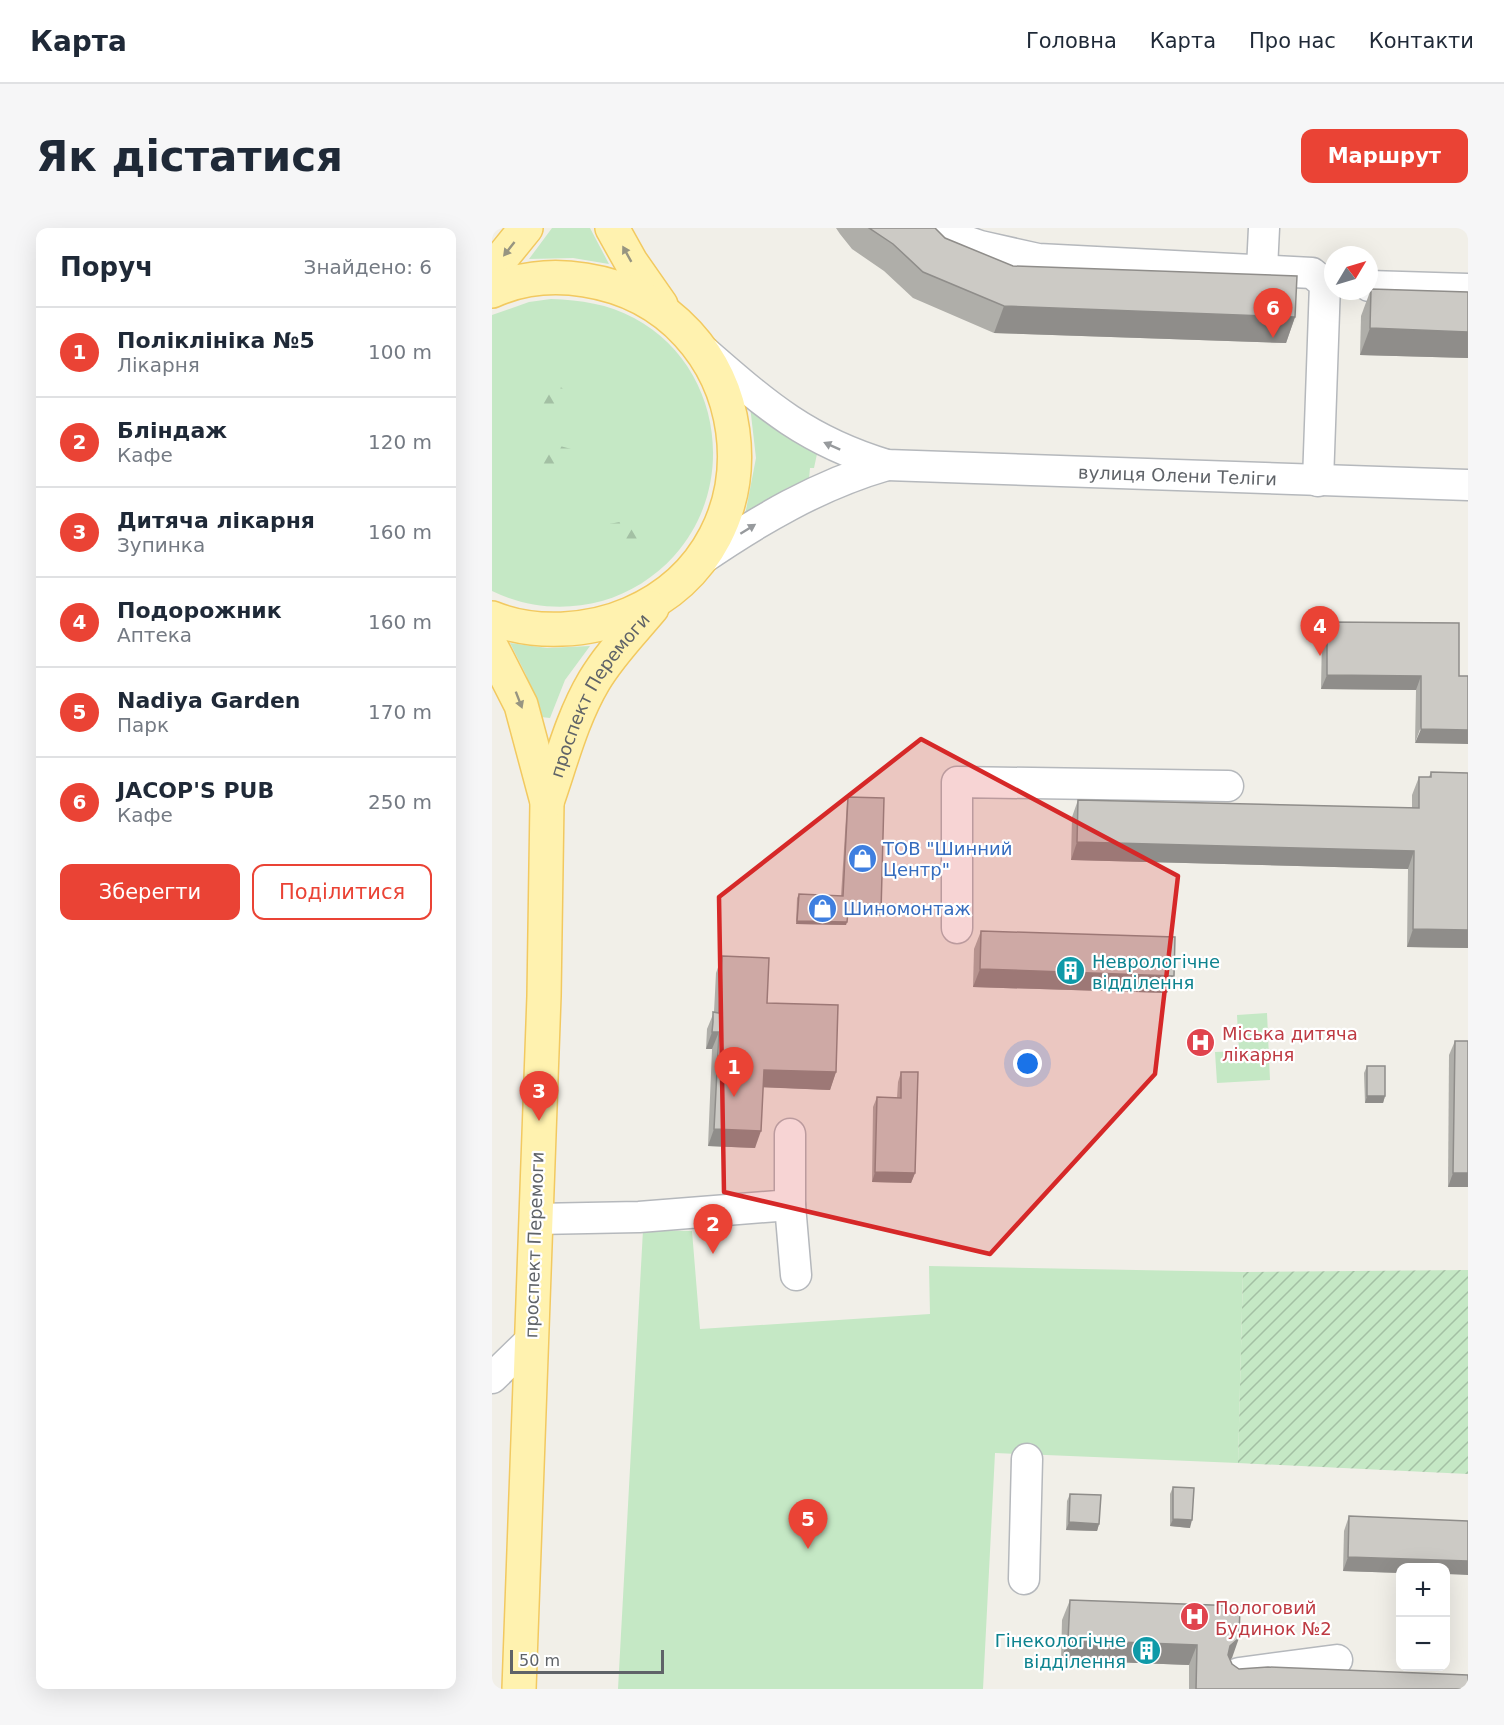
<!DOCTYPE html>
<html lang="uk">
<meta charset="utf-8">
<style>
body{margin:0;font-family:"DejaVu Sans",sans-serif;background:#f6f6f7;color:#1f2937}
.controls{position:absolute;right:18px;bottom:18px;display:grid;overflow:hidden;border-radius:12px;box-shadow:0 6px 24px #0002}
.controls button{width:54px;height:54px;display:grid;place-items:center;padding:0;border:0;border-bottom:2px solid #e0e1e3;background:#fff;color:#1f2937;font:30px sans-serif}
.compass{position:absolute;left:832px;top:18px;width:54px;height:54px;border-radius:50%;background:#fff;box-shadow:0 6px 24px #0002;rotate:52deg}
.scale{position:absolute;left:18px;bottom:15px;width:154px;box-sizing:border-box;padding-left:6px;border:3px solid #5f6368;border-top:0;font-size:16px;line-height:21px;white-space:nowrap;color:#5f6368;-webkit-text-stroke:4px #fff;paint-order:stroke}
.you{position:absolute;left:536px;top:836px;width:21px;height:21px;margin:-15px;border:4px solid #fff;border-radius:50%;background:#1a73e8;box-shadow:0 0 0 9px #1a73e833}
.badge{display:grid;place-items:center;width:39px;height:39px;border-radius:50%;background:#ea4335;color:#fff;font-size:20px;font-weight:700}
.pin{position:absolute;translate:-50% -50px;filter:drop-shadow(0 2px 3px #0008)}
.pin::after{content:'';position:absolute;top:32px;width:21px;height:18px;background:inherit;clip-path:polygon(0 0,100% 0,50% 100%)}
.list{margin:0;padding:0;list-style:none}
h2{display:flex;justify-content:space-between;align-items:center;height:78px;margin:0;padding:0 24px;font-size:26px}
h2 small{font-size:20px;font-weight:400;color:#747a83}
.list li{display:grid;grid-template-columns:39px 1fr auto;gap:18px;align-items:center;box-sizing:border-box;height:90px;padding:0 24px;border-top:2px solid #e0e1e3}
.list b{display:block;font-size:22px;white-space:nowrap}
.list p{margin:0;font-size:20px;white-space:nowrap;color:#747a83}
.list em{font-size:20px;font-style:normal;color:#747a83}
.actions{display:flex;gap:12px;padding:18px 24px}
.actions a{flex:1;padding:14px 0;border:2px solid #ea4335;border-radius:12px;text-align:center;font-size:21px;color:#ea4335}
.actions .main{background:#ea4335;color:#fff}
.map{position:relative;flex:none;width:976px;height:1461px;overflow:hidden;border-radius:12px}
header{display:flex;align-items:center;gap:36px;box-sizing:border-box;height:84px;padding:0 30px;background:#fff;border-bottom:2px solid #e0e1e3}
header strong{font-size:28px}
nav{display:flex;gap:33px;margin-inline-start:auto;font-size:21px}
.intro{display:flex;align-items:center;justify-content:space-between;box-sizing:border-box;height:144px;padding:0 36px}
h1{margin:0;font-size:42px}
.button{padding:15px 27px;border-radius:12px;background:#ea4335;color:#fff;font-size:21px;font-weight:700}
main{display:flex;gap:36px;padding:0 36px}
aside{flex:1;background:#fff;border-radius:12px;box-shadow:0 6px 24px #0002}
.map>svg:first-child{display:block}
.green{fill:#c5e8c5}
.forest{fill:url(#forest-firs)}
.garden{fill:url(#garden-furrows)}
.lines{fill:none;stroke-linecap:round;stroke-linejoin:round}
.minor-casing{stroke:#b5b8bc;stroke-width:33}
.major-casing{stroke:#f2c960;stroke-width:36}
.minor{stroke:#fff;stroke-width:30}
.major{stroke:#fff2af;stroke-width:33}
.wall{fill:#afaea9}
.shaded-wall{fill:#8f8d8a}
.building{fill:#cccac5;stroke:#8f8d8a;stroke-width:1.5}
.oneway{fill:#979581}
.oneway2{fill:#979a9d}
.marked{fill:#d62828;fill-opacity:0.2;stroke:#d62828;stroke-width:4.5;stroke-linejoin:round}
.labels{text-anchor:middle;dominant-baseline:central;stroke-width:4.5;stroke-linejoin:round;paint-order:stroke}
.street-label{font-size:18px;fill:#5f6368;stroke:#fff}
.shop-label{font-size:18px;fill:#366cbe;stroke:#fff;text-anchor:start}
.culture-label{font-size:18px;fill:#0d838f;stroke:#fff;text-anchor:start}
.health-label{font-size:18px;fill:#be3a42;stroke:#fff;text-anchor:start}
</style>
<header>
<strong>Карта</strong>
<nav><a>Головна</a><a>Карта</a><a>Про нас</a><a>Контакти</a></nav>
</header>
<div class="intro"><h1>Як дістатися</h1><a class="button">Маршрут</a></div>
<main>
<aside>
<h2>Поруч<small>Знайдено: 6</small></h2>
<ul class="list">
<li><span class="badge">1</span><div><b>Поліклініка №5</b><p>Лікарня</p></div><em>100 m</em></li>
<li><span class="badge">2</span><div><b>Бліндаж</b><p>Кафе</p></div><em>120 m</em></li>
<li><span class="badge">3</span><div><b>Дитяча лікарня</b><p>Зупинка</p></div><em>160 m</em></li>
<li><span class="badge">4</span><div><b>Подорожник</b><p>Аптека</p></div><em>160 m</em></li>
<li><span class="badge">5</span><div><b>Nadiya Garden</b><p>Парк</p></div><em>170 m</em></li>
<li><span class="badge">6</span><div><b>JACOP'S PUB</b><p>Кафе</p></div><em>250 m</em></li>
</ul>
<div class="actions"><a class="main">Зберегти</a><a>Поділитися</a></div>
</aside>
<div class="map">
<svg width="976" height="1461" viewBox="0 0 976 1461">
<defs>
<pattern id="forest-firs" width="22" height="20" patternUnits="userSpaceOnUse" patternTransform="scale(1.5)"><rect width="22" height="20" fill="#c5e8c5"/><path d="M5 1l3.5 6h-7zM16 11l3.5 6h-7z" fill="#a3c0a4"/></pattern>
<pattern id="garden-furrows" width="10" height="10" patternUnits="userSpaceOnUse" patternTransform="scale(1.5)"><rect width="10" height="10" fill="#c5e8c5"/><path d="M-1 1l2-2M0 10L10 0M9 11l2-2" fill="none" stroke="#a3c0a4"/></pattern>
</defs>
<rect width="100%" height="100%" fill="#f1efe8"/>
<g class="green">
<path d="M60,0H98L117,36L81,30L37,31Z"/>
<path d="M59,71C89,72 116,76 142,90C229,136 247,256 182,328C163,349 138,365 110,373C73,383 35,380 0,363V87L37,74Z"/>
<path d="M258,178L287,203L325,226L322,240H318L317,251L295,260L253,287L264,230Z"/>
<path d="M18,415L55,420L98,418L73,452L58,490L49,489L34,447Z"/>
<path d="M775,785L778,852L725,855L723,824L747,823L745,787Z"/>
<path d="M151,1002L200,1003L208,1101L438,1086L437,1038L751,1044L746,1235L503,1225L491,1461H126Z"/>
</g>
<g class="forest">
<path d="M56,152L62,153L71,161L62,177L57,181L44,170Z"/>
<path d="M57,215L83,222L81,228L59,245L44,231L52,224L53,216Z"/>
<path d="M138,292L147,313L140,317L123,314L117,304V296Z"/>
</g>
<path class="garden" d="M976,1042V1246L746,1235L751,1044Z"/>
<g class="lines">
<defs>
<g id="minor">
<path d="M448,0L462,9L488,18L546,31L820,45L833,56L826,253"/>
<path d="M770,41L772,0"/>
<path d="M877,58L976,61"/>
<path id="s1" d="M213,124C275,178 315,213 395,237L976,257"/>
<path d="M207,333C267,292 326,257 395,237"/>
<path d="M465,700V554L736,558"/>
<path d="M298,977L304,1047"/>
<path d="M44,991L147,989L298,977V906"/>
<path d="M0,1150L38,1113"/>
<path d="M532,1351L535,1231"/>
<path d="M747,1445L845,1432"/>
</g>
<g id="major">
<path d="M120,0L139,34L169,77"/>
<path d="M0,42L34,0"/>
<path d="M0,63C29,50 62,47 93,52C266,79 299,316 138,386C97,404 42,407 0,390"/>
<path d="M0,420L29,477L55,574L52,768L27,1461"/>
<path id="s2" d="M55,574C69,534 80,490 102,453C118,426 140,404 160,380"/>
</g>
</defs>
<use href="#minor" class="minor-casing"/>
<use href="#major" class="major-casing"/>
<use href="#minor" class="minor"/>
<use href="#major" class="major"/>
</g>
<g class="wall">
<path d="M344,0H443L453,10L521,38L803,89L794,115L502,105L421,70L392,43L360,21L348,6Z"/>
<path d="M879,61L976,64V130L868,127L869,88Z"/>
<path d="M835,394L967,395L923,515L924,462L829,461L830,408Z"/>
<path d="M939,544L976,545V720L915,719L916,641L579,632L580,589L586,572L920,580V567L927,549H937Z"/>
<path d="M356,569L388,688L356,687L354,697L304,696L305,670L307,666L349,668L355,573Z"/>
<path d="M489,703L682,748L675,765L481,759L482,721Z"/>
<path d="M230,728L275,775L344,844L338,862L271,859L263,920L216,918L220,821H214L215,801L222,784L224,745Z"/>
<path d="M963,813L976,959H956L957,827Z"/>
<path d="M875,838L893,868L891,875H873L872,845Z"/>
<path d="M409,844L423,945L419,955L380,954L381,879L385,869L405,870L406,854Z"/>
<path d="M681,1259L698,1300L678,1298V1266Z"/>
<path d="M578,1266L607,1296L605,1303L574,1302L575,1273Z"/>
<path d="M857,1288L909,1340V1345L851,1343L852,1303Z"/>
<path d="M578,1372L740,1430L738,1431L740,1436L747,1441L976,1461H697V1437L569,1432L570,1392Z"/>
</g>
<g class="shaded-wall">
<path d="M512,78L803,89L794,115L502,105Z"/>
<path d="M878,100L976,104V130L868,127Z"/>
<path d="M835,447L929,448L924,462L829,461Z"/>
<path d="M929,501L976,502V516L923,515Z"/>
<path d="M585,614L922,623L916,641L579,632Z"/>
<path d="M356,684H389L388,688L355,687Z"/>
<path d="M305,693L355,694L354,697L304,696Z"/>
<path d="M921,701L976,702V720L915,719Z"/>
<path d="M488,741L682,748L675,765L481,759Z"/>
<path d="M220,804H227L220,821H214Z"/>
<path d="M272,842L344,844L338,862L266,859Z"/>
<path d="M875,868H893L891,875H873Z"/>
<path d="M222,901L269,903L263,920L216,918Z"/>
<path d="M383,944L423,945L419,955L380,954Z"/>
<path d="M961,945H976V959H956Z"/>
<path d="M681,1291L700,1292L698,1300L678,1298Z"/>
<path d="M577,1294L607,1296L605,1303L574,1302Z"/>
<path d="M856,1329L976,1333V1347L954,1346V1340H909V1345L851,1343Z"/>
<path d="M747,1410L740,1430L730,1438L738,1418Z"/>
<path d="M576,1412L705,1417L697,1437L569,1432Z"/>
</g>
<g class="building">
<path d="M377,0H443L453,10L521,38L805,48L803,89L512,78L431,44L401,16Z"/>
<path d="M879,61L976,64V104L878,100Z"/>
<path d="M835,394L967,395V448H976V502L929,501V448L835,447Z"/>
<path d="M939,544L976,545V702L921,701L922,623L585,614L586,572L927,580V549H939Z"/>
<path d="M356,569L392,570L389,684H356L355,694L305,693L307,666L351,668Z"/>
<path d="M489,703L683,709L682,748L488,741Z"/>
<path d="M230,728L277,730L275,775L346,777L344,844L272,842L269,903L222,901L227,804H220L221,794V784L227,785Z"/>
<path d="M963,813H976V945H961Z"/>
<rect x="875" y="838" width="18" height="30"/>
<path d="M409,844H426L423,945L383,944L385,869L409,870Z"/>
<path d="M681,1259L702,1260L700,1292L681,1291Z"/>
<path d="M578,1266L609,1267L607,1296L577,1294Z"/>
<path d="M857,1288L976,1293V1333L856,1329Z"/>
<path d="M578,1372L748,1378L747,1410L738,1418L736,1427L740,1436L747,1441L776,1439L976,1447V1461H704L705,1417L576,1412Z"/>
</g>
<defs><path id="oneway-solid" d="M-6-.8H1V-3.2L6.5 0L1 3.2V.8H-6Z" transform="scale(1.5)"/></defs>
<g class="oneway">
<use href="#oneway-solid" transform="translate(17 21) rotate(128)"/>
<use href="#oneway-solid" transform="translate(135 26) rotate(-119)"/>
<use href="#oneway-solid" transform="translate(27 472) rotate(69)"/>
</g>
<g class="oneway2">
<use href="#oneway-solid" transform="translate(340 218) rotate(-156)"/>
<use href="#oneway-solid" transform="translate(256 301) rotate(-32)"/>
</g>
<path class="marked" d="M429,511L686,648L663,846L498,1026L232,964L227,669Z"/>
<defs>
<symbol id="shop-disc" viewBox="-11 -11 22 22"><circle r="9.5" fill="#3f7fe0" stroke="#fff"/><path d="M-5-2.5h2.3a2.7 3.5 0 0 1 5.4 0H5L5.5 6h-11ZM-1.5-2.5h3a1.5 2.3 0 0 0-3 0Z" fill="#fff"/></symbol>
<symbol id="building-disc" viewBox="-11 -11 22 22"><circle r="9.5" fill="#0f9aa8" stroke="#fff"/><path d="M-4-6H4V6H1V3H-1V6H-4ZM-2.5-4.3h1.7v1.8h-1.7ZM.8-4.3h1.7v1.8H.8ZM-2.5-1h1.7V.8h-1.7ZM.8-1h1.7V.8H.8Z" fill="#fff"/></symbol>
<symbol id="hospital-disc" viewBox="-11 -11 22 22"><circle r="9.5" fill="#e0444e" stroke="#fff"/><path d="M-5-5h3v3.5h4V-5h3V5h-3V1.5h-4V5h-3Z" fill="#fff"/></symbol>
</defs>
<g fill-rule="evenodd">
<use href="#shop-disc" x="354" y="614" width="33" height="33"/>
<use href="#shop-disc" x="314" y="664" width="33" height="33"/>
<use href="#building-disc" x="562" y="726" width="33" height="33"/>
<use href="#hospital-disc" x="692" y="798" width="33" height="33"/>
<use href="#hospital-disc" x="686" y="1372" width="33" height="33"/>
<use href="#building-disc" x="638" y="1406" width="33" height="33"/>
</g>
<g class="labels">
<g class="street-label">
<text stroke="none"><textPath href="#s1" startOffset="507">вулиця Олени Теліги</textPath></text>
<text stroke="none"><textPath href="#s2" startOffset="120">проспект Перемоги</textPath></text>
<text transform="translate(42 1017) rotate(-88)">проспект Перемоги</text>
</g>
<g class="shop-label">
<text x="391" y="620">ТОВ "Шинний<tspan x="391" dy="21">Центр"</tspan></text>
<text x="351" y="680">Шиномонтаж</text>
</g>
<g class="culture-label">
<text x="600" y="733">Неврологічне<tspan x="600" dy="21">відділення</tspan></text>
<text x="634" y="1412" text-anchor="end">Гінекологічне<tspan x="634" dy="21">відділення</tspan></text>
</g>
<g class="health-label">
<text x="730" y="805">Міська дитяча<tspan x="730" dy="21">лікарня</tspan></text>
<text x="723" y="1379">Пологовий<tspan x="723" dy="21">Будинок №2</tspan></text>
</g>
</g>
</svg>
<div class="controls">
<button>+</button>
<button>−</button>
</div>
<svg class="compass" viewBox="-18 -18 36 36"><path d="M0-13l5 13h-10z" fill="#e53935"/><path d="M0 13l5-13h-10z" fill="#747a83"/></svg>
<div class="scale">50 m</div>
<div class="you"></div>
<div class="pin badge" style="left:242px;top:869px">1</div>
<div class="pin badge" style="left:221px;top:1026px">2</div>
<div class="pin badge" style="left:47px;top:893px">3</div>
<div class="pin badge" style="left:828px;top:428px">4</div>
<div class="pin badge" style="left:316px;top:1321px">5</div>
<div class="pin badge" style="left:781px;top:110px">6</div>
</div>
</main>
